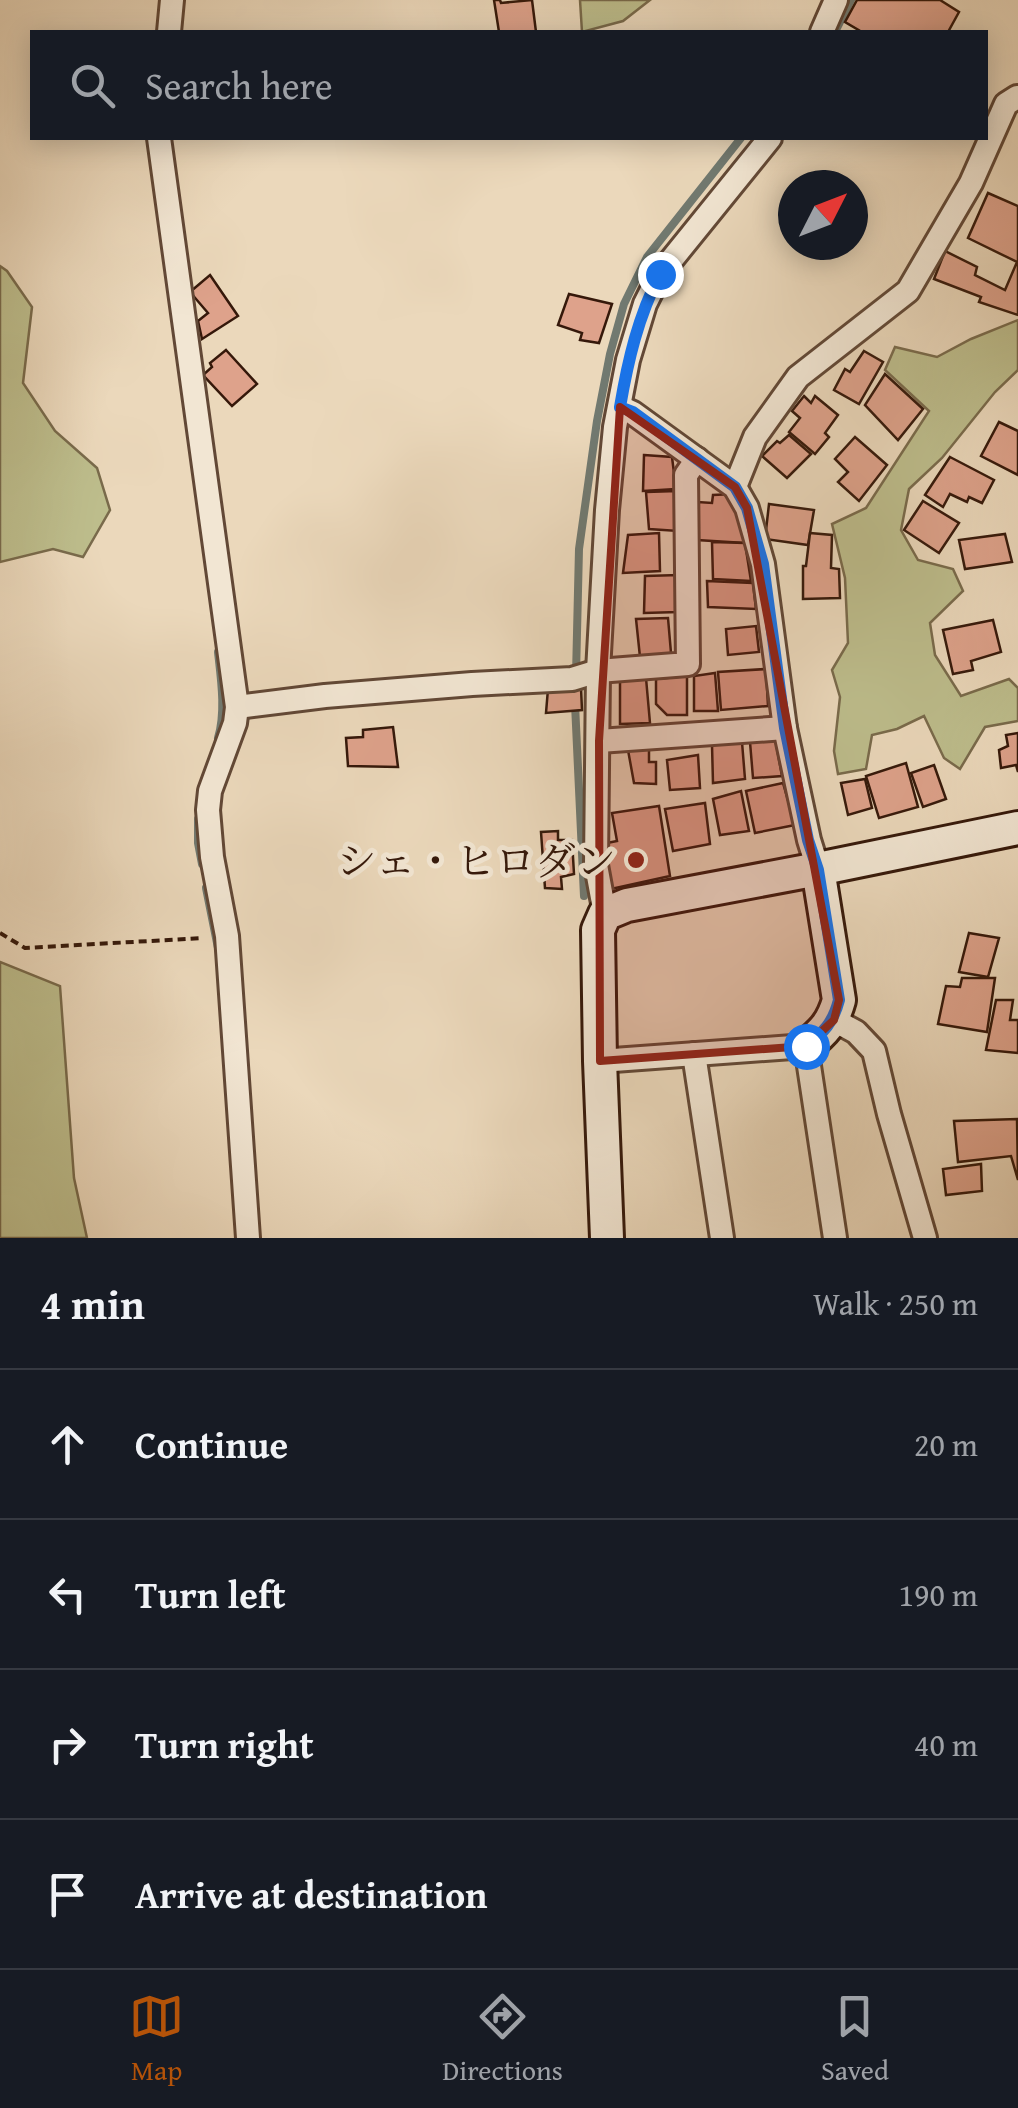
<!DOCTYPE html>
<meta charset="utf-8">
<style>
body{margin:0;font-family:"Gentium Book Plus","Noto Serif JP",serif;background:#242831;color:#f1f3f6}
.compass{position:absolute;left:778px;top:170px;width:90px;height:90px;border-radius:50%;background:#171b24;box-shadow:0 5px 25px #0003;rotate:48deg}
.stop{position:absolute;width:30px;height:30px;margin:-22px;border:8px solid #1a73e8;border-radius:50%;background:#fff}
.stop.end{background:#1a73e8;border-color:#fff;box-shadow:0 2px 10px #0008}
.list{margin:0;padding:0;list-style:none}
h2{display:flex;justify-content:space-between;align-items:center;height:130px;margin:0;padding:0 40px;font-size:42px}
h2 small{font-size:32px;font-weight:400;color:#9ea1a6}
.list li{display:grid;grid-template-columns:65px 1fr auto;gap:30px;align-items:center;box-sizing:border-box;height:150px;padding:0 40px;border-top:2px solid #363941}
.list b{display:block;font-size:38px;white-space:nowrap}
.list em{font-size:32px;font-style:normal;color:#9ea1a6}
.icon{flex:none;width:55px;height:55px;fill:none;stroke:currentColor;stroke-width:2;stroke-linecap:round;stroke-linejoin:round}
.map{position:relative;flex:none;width:1018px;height:1238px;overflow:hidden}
.search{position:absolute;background:#171b24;box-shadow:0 5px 25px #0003;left:30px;right:30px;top:30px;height:110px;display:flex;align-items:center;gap:25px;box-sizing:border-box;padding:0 35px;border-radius:0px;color:#9ea1a6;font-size:38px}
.sheet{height:730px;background:#171b24}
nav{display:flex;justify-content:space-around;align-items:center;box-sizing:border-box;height:140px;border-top:2px solid #363941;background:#171b24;font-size:28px;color:#9ea1a6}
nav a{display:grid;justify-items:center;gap:5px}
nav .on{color:#b45309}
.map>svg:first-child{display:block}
.green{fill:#bdbd8c;stroke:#796a4b;stroke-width:2.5}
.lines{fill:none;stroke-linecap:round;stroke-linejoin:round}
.stream{stroke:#717970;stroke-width:8}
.building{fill:#dea28b;stroke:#35180a;stroke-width:2.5}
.street-casing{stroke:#624836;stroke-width:28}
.secondary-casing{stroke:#35180a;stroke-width:38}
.path{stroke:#35180a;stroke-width:4;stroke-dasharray:8 5;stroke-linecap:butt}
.street{stroke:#f2e6d3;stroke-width:22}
.secondary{stroke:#f2e6d3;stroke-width:32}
.route{stroke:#1a73e8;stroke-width:12}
.marked{fill:#8f2418;fill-opacity:0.2;stroke:#8f2418;stroke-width:8;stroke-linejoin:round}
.poi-dot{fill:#8f2418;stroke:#f2e6d3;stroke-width:4}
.labels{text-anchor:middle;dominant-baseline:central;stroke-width:10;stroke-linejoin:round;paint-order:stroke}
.poi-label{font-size:40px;fill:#35180a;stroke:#f2e6d3;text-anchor:end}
</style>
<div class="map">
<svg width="1018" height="1238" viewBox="0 0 1018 1238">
<rect width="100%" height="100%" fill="#ebd8bb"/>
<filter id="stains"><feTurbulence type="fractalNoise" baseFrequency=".002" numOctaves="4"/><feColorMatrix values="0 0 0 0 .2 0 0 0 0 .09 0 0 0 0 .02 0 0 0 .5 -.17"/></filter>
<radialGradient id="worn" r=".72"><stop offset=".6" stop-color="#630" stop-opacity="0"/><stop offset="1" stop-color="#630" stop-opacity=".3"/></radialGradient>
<g class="green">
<path d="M580,0H650L623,21L582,32Z"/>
<path d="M0,266L7,271L32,307L23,383L55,431L97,468L110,510L83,557L53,549L0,562Z"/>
<path d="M1018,320V370L995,392L942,458L909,489L901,530L918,560L953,569L963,591L930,623L935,655L961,696L1009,679L1018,688V721L985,727L960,769L944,758L924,716L897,729L872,735L866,769L838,774L834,751L840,697L832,670L848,643L845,578L832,524L866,508L929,411L885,370L895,347L937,357L971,339Z"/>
<path d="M0,962L60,986L74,1178L87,1238H0Z"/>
</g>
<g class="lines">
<g class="stream">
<path d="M835,32L851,0"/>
<path d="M218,652C221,679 226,712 218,738"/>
<path d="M576,675L579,549L597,421L610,354L624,304L647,257L741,138"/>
<path d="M575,704L584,896"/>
<path d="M198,819V843L202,864"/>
<path d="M206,888L218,948"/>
</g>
</g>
<g class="building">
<path d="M494,0H500L501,3L532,0L536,32H499Z"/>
<path d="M857,0H940L959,12L948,32H862L845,22Z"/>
<path d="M988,193L1018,206V315L979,302L981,297L934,279L945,251L977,267L975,275L1005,290L1017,262L968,238Z"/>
<path d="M210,275L238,316L202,339L198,321L208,313L190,292Z"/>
<path d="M569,294L612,304L599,343L580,340L582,333L558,325Z"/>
<path d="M226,350L257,384L232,406L203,375L212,367L210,363Z"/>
<path d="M864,351L883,362L859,404L834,390L845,369L850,372Z"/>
<path d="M885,374L923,409L898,440L865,405Z"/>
<path d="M804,396L811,403L815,396L838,415L825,433L829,437L815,454L789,432L800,418L792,411Z"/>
<path d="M999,422L1018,431V475L981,456Z"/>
<path d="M789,435L811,454L787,478L762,456L777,441L780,443Z"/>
<path d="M855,437L887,465L859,501L838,482L848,472L835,459Z"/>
<path d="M644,455L672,457L676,489L643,491Z"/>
<path d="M950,457L994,480L982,503L969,497L967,502L950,494L943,507L925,495Z"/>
<path d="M677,491L678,531L649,529L646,492Z"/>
<path d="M733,494L745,543L697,540L698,502L712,503L713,495Z"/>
<path d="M923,501L959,523L939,553L904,530Z"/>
<path d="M769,504L814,510L808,545L765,539Z"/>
<path d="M659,533L660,571L623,573L628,535Z"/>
<path d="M810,533L832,535L831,568L839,569L840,598L803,599V566H806Z"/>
<path d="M1005,534L1012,562L965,569L959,540Z"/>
<path d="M712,542L745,543L751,581L713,579Z"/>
<path d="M679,575L678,612L644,613L645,576Z"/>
<path d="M707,581L753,583L756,609L708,607Z"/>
<path d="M668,618L671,653L640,657L636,619Z"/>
<path d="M993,620L1001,652L971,661L973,670L953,674L943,630Z"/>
<path d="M756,626L759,652L728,655L726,629Z"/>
<path d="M766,669L768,706L721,710L718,672Z"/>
<path d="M715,673L718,711H694V676Z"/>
<path d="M687,676V715H667L656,704V679Z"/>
<path d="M646,678L650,723L620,724V679Z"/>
<path d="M581,688L582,710L546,713L548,689Z"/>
<path d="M393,727L398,767L348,766L346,738L363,737V730Z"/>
<path d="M1018,733V772L1016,765L1001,768L999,750L1008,746L1006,735Z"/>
<path d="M775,738L782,776L753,778L750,742Z"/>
<path d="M742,742L745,779L713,783L712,745Z"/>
<path d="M649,748V762H656V784L634,783L628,750Z"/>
<path d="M698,755L700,788L670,790L667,760Z"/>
<path d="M906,763L918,807L879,818L866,776Z"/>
<path d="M934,765L946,799L923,807L911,773Z"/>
<path d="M865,779L872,808L848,815L841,783Z"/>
<path d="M783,783L795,825L755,833L746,791Z"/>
<path d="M741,791L749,831L720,835L713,799Z"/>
<path d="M705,803L710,844L673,851L665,809Z"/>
<path d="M659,806L670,876L611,889L602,844L617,841L612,813Z"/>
<path d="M558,831V840H572L574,874L561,877L562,889L545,888L541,832Z"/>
<path d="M969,933L999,938L988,977L959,972Z"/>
<path d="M962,978H995L987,1032L938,1024L946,986L960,987Z"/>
<path d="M996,1000H1013L1010,1020H1018V1053L986,1050Z"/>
<path d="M1017,1119L1018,1180L1011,1156L958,1162L954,1121Z"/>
<path d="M981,1164L982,1191L946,1195L943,1169Z"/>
</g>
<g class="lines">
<defs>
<g id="street">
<path d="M169,32L172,0"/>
<path d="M822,32L836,0"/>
<path d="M159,138L237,707L235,723L210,791L208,810L212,857L227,936L248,1238"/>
<path d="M620,407L633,413L735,487L747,508L763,564L785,728L809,840L818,869"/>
<path d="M735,487L755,437L798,377L908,291L971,183L1006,104L1017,97"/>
<path d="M237,707L325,696L472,684L572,679L598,671L688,664L686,475L697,459"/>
<path d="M599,741L785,728"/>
<path d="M605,914L596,865L598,671L607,510L615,427L628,360L645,304L660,274L770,138"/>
<path d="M834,1020L856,1032L874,1051L889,1114L925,1238"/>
<path d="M694,1054L722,1238"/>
<path d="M600,1061L806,1046L835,1238"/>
</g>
<g id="secondary">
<path d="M806,1046C824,1032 833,1022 839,1000L818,869"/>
<path d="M607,1238L600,1061L598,930L605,914L627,905L818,869L1018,828"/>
</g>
</defs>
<use href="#street" class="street-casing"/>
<use href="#secondary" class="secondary-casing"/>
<path class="path" d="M0,933L25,948L203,938"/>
<use href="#street" class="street"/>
<use href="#secondary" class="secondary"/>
</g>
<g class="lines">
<path class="route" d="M660,274C638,317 628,360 620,407L633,412L735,487L747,508L763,564L785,728L808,840L818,870L839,1000C833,1023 824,1032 806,1046"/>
</g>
<path class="marked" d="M620,407L735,487L747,508L839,1000L834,1020L806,1046L600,1061L599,741Z"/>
<circle class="poi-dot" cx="636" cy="860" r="10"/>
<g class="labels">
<g class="poi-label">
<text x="616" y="860">シェ・ヒロダン</text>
</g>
</g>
<rect width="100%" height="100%" filter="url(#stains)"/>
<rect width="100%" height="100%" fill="url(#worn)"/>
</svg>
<svg class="compass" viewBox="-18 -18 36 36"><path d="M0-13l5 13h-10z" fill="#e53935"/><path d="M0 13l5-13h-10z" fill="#9ea1a6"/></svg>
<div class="stop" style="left:806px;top:1046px"></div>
<div class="stop end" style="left:660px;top:274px"></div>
<div class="search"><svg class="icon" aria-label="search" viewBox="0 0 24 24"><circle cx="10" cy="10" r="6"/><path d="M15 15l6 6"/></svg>Search here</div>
</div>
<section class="sheet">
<h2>4 min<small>Walk · 250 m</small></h2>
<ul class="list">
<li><svg class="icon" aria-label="ahead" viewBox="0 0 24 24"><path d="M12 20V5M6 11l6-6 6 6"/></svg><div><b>Continue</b></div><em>20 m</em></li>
<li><svg class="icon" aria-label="left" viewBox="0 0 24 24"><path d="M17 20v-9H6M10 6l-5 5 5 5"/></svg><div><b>Turn left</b></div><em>190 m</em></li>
<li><svg class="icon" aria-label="right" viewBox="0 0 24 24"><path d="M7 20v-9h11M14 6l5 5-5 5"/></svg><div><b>Turn right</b></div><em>40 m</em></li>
<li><svg class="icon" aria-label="arrive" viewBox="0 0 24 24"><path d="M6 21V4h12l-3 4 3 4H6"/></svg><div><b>Arrive at destination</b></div></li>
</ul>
</section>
<nav>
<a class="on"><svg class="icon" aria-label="map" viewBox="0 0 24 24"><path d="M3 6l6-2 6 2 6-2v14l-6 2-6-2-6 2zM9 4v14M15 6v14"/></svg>Map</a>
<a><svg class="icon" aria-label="directions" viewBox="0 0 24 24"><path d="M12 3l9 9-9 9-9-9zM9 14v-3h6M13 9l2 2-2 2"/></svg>Directions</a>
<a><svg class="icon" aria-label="saved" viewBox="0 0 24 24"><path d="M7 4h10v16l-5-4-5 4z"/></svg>Saved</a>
</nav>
